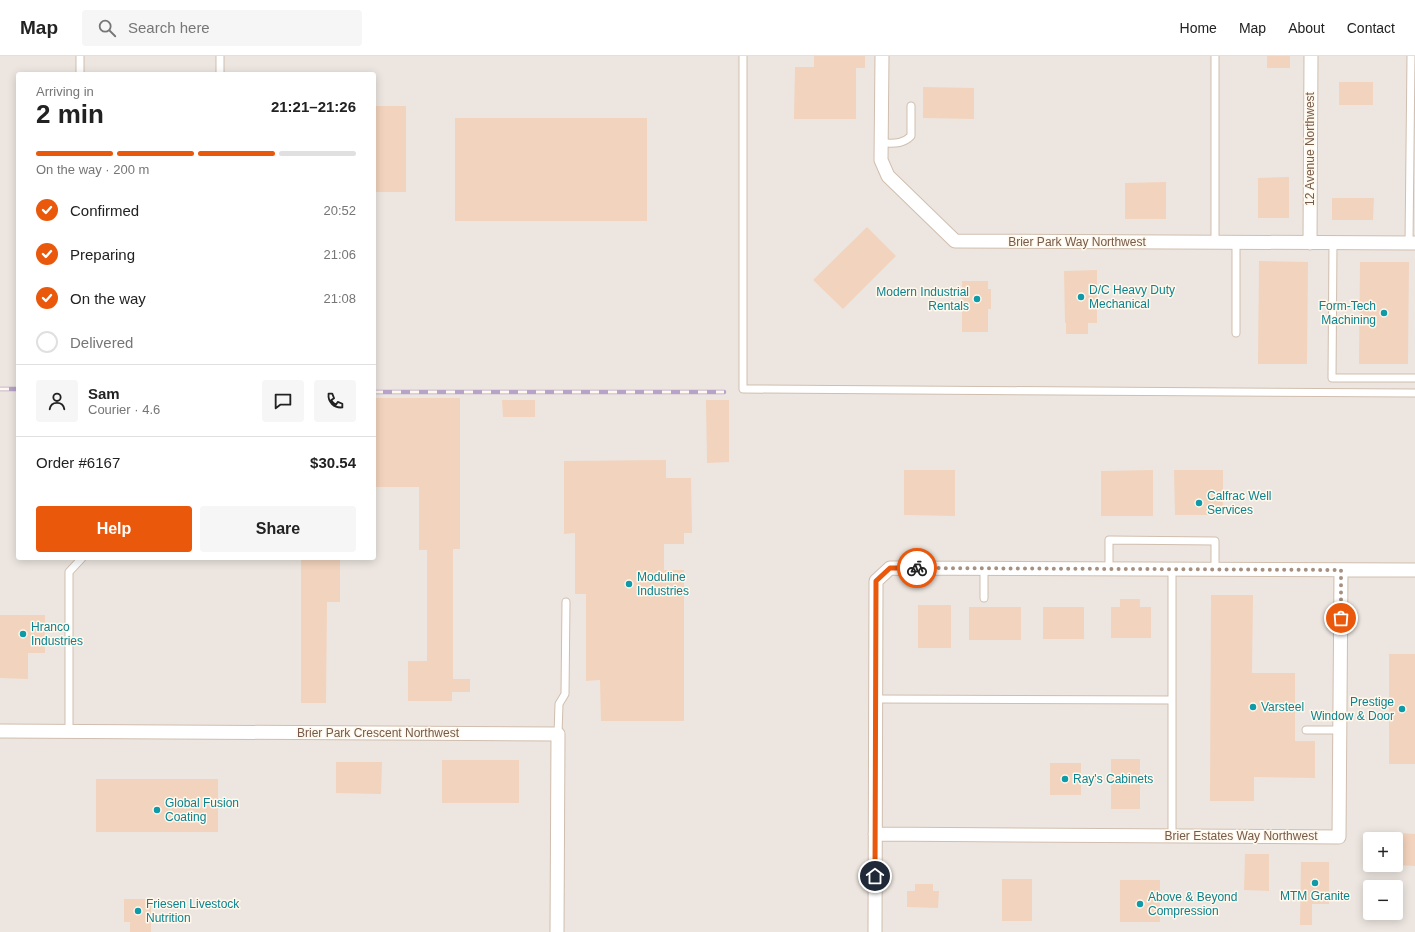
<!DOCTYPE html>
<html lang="en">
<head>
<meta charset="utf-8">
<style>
	:root { --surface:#fff; --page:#f6f6f6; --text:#222; --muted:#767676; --line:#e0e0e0; --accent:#ea580c }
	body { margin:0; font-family:Helvetica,sans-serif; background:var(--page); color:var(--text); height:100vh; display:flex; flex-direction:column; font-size:15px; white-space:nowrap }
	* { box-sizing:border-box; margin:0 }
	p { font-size:13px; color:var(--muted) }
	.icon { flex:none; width:22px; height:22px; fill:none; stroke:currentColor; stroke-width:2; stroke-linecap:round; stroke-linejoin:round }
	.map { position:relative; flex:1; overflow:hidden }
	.sheet { position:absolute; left:16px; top:16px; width:360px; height:488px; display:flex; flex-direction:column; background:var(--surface); border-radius:4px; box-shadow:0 2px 10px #0003 }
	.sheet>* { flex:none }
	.fabs { position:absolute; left:1363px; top:776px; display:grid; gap:8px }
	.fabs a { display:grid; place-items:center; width:40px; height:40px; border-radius:4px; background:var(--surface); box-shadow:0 2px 10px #0003; font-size:20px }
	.pin { position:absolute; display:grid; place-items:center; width:34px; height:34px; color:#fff; margin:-17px; border:2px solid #fff; border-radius:50%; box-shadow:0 1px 4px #0007 }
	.courier { position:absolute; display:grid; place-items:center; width:40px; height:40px; margin:-20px; border:3px solid #ea580c; border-radius:50%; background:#fff; color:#222; box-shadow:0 1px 5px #0007 }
	.head em { font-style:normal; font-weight:600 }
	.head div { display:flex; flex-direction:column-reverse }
	.head { display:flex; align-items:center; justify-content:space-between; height:68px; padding:0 20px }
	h1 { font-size:26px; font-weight:600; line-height:30px }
	.bar { display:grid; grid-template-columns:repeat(4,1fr); gap:6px 4px; align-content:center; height:48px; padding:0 20px }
	.bar i { height:5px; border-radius:3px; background:var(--line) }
	.bar .on { background:var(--accent) }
	.bar p { grid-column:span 4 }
	.line { display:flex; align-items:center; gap:10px; padding:0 20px; border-top:1px solid var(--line) }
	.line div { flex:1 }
	.round { display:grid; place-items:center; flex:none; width:42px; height:42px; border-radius:4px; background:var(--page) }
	ol { padding:0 20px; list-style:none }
	li { display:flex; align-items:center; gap:12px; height:44px }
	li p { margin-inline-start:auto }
	li .icon { padding:4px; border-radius:50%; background:var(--accent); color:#fff; stroke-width:4 }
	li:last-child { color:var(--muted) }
	li i { width:22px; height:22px; border:2px solid var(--line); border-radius:50% }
	.button { display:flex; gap:8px; margin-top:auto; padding:8px 20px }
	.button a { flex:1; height:46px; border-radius:4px; background:var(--accent); color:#fff; font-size:16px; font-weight:600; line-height:46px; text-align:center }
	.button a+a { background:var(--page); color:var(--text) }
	header { display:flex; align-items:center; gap:24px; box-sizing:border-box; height:56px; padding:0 20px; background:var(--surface); border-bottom:1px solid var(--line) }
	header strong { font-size:19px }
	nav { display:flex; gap:22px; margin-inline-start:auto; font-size:14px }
	.search { width:280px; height:36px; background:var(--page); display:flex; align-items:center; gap:10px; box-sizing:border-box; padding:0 14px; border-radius:4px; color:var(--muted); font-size:15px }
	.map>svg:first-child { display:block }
</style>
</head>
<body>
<header>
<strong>Map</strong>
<div class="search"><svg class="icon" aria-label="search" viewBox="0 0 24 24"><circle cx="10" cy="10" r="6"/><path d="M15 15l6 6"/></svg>Search here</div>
<nav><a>Home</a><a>Map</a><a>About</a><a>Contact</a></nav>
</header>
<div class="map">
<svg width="1415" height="876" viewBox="0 0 1415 876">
	<rect width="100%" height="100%" fill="#fdf4e6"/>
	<path fill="#ede6e0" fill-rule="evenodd" d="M0 0H1415V876H0ZM18 18H374V502H18ZM1370 783H1396V809H1370ZM1370 831H1396V857H1370Z"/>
	<path fill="#f2d3bd" d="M814 0H865V12H856V63H794L795 11H814Z
		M1267 0H1290V12H1267Z
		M1339 26H1373V49H1339Z
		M923 31 974 32V63L923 62Z
		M374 50H406V136H374Z
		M455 62H647V165H455Z
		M1289 121V162H1258V122Z
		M1166 126V163H1125V127Z
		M1332 142H1374L1373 164H1332Z
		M867 171 896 200 843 253 813 224Z
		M1259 205 1308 206 1307 308H1258Z
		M1360 206H1409L1408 308H1359Z
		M1097 214V267H1088V278H1066V267H1065L1064 215Z
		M962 225H988V233H991V253H988V276H962Z
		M374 342H460V493H453V623H470V636H452V645H408V605H427V494H419V431H374Z
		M502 344H535V361H503Z
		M706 344H729V406L707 407Z
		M666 404V422H691L692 477H684V488H664V514H684V665H601L600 624 586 625V538H575V477L564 478V405Z
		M904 414H955V460L904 459Z
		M1153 414V460H1101V415Z
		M1174 414H1223V459H1175Z
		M301 502H340V546H327L326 647H301Z
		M1211 539H1253L1252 617H1295V685H1315V722L1254 721V745H1210Z
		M1120 543H1140V551H1151V582H1111V551H1120Z
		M918 549H951V592H918Z
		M969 551H1021V584H969Z
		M1043 551H1084V583H1043Z
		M0 559H45V597H28V623L0 622Z
		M1389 598H1415V708H1389Z
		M1111 703H1140V753H1111Z
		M442 704H519V747H442Z
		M336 706H382L381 738 336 737Z
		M1050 707H1081V739H1050Z
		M96 723H218V776H96Z
		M1399 777 1415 778V810L1398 809Z
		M1245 798H1269V835L1244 834Z
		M1301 806H1329V848H1312V869H1300Z
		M1002 823H1032V865H1002Z
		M1120 824H1160V866H1120Z
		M915 828H933V835H939L938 852 907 851V835H915Z
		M124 843H151V876H130V866H124Z"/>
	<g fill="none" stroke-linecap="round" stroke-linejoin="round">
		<g stroke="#d0beae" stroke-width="9">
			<path id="lane" d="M80 0V18
				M743 0V333L1415 337
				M220 18V0
				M881 87C893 87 902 89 911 80V50
				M1215 186V0
				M1236 186V277
				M1333 187 1332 322H1415
				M1409 187 1411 0
				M984 512V542
				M1109 513V484L1215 485V513
				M876 643 1172 644
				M1306 674H1340
				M69 676V516L82 502
				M558 678 559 648 565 638 566 546
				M1172 780V513"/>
		</g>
		<g stroke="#d0beae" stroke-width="15">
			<path id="street" d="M882 0 881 104 888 120 955 185 1415 187
				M1310 187 1311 0
				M0 675 558 678 557 876
				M875 778 1339 781 1341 514
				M875 876 876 525 890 512 1415 514"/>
		</g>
		<use href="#lane" stroke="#fff" stroke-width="7"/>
		<use href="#street" stroke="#fff" stroke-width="13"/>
		<g stroke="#b7a3c7" stroke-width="4.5">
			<path id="rail" d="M0 333H18
				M374 336H724"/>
		</g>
		<use href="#rail" stroke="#fff8ec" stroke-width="3" stroke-dasharray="9" stroke-linecap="butt"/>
	</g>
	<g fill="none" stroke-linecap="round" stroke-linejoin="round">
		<path stroke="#a59081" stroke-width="4" stroke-dasharray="0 7.2" d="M917 512 1341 514V562"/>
		<path stroke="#ea580c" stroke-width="5" d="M875 820 876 525 890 512H917"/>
	</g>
	<g fill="#0f9aa8" stroke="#fff8ec" stroke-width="1.5">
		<circle cx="1081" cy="241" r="4"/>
		<circle cx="977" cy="243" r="4"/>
		<circle cx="1384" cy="257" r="4"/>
		<circle cx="1199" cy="447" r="4"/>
		<circle cx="629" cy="528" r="4"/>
		<circle cx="23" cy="578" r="4"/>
		<circle cx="1253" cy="651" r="4"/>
		<circle cx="1402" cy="653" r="4"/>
		<circle cx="1065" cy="723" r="4"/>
		<circle cx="157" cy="754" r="4"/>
		<circle cx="1315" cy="827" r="4"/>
		<circle cx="1140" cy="848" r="4"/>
		<circle cx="138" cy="855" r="4"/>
	</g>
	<g text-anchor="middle" stroke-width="3" stroke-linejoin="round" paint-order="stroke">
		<g font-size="12" fill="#765a4a" stroke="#fff8ec">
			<text transform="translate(1310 93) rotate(-90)" y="4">12 Avenue Northwest</text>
			<text x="1077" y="190">Brier Park Way Northwest</text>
			<text x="378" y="681">Brier Park Crescent Northwest</text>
			<text x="1241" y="784">Brier Estates Way Northwest</text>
		</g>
		<g font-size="12" fill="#0d838f" stroke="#fff8ec" text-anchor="start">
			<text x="1089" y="238">D/C Heavy Duty<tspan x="1089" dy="14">Mechanical</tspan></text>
			<text x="969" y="240" text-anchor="end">Modern Industrial<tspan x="969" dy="14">Rentals</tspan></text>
			<text x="1376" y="254" text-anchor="end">Form-Tech<tspan x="1376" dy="14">Machining</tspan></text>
			<text x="1207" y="444">Calfrac Well<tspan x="1207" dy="14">Services</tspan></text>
			<text x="637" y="525">Moduline<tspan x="637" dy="14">Industries</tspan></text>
			<text x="31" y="575">Hranco<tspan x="31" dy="14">Industries</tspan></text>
			<text x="1394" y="650" text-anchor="end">Prestige<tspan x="1394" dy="14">Window &amp; Door</tspan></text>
			<text x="1261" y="655">Varsteel</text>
			<text x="1073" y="727">Ray's Cabinets</text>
			<text x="165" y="751">Global Fusion<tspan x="165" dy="14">Coating</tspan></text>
			<text x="1315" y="844" text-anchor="middle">MTM Granite</text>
			<text x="1148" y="845">Above &amp; Beyond<tspan x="1148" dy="14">Compression</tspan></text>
			<text x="146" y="852">Friesen Livestock<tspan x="146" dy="14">Nutrition</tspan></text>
		</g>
	</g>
</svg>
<div class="fabs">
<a>+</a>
<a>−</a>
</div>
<div class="pin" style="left:1341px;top:562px;background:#ea580c"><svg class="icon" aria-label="bag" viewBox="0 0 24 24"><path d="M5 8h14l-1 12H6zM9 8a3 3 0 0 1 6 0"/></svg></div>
<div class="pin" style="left:875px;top:820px;background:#1f2937"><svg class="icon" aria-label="home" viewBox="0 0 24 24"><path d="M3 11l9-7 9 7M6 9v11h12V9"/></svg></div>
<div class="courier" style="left:917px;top:512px"><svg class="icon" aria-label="bike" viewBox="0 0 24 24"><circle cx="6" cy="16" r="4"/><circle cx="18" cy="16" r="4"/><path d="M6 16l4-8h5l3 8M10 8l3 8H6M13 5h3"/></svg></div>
<section class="sheet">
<div class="head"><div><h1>2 min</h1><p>Arriving in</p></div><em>21:21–21:26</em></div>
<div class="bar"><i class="on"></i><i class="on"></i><i class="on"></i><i></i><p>On the way · 200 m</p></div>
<ol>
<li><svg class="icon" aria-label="check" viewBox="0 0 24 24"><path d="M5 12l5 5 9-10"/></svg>Confirmed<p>20:52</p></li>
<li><svg class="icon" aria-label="check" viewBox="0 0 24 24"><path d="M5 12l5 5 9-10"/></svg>Preparing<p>21:06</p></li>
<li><svg class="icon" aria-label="check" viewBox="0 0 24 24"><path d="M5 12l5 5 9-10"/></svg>On the way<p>21:08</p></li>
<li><i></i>Delivered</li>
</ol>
<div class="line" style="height:72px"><a class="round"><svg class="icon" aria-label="person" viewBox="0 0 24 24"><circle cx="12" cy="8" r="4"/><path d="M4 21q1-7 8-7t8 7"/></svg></a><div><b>Sam</b><p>Courier · 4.6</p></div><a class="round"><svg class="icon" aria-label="chat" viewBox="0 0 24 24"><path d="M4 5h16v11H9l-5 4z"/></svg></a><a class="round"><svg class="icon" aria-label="phone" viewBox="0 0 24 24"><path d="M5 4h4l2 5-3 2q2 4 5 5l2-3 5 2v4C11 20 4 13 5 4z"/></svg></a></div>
<div class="line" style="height:52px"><div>Order #6167</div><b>$30.54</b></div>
<div class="button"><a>Help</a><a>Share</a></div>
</section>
</div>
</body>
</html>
